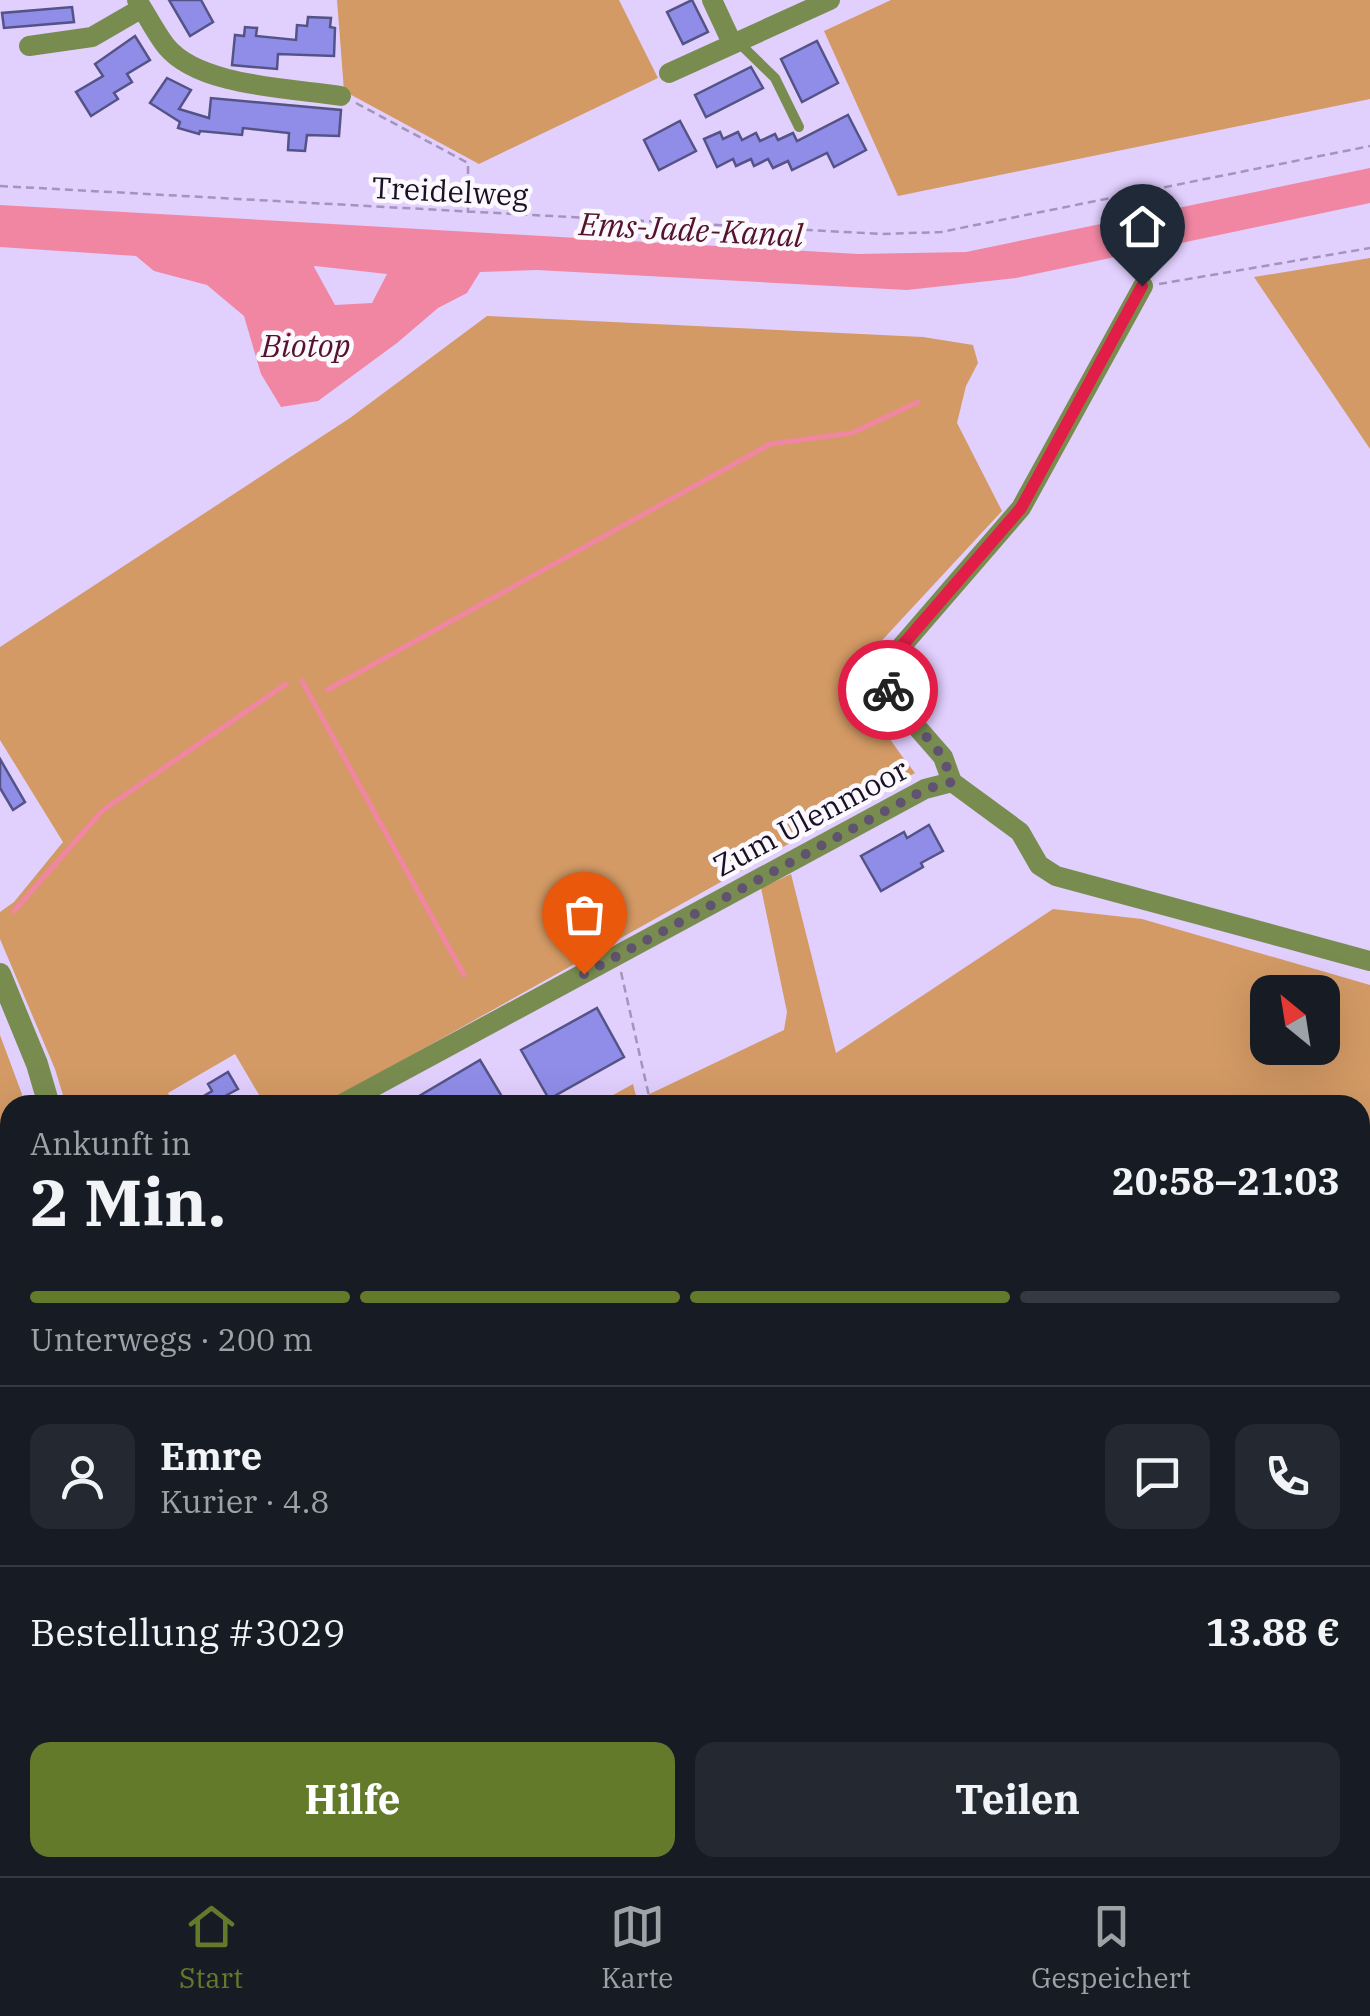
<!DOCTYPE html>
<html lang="de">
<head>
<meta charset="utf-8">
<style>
	:root { --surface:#171b24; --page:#242831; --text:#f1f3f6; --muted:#9ea1a6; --line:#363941; --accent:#637a2b }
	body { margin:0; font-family:"IBM Plex Serif",serif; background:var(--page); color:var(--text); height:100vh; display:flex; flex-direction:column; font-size:38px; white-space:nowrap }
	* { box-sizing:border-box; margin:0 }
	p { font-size:32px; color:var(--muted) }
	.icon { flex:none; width:55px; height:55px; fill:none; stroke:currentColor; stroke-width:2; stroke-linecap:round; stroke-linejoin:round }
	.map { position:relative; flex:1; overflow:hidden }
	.panel { position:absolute; left:0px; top:1095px; width:1370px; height:782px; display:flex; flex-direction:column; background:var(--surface); border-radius:30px 30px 0 0; box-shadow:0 10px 40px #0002 }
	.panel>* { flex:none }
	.needle { width:65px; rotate:330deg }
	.tools { position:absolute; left:1250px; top:975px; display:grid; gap:20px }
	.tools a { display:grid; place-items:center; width:90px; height:90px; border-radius:20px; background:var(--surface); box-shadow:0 10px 40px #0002; font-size:50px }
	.pin { position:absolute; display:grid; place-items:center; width:85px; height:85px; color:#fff; margin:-102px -42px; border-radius:50% 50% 50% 0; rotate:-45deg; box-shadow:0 0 10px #0007 }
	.pin .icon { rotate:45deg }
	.courier { position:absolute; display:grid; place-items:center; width:100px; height:100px; margin:-50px; border:8px solid #e11d48; border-radius:50%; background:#fff; color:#222; box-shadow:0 2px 12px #0007 }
	.head em { font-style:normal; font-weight:700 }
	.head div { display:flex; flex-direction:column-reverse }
	.head { display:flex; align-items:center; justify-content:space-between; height:170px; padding:0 30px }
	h1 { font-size:65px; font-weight:700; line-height:75px }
	.bar { display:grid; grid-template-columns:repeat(4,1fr); gap:15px 10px; align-content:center; height:120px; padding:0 30px }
	.bar i { height:12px; border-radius:8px; background:var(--line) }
	.bar .on { background:var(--accent) }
	.bar p { grid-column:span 4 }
	.line { display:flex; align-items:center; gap:25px; padding:0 30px; border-top:2px solid var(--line) }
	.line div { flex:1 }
	.round { display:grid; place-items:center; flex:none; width:105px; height:105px; border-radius:20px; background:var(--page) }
	.primary-button { display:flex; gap:20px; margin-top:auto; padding:20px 30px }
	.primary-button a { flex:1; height:115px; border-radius:20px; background:var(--accent); color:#fff; font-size:40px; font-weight:700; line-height:115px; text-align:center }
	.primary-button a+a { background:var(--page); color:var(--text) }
	.menu { display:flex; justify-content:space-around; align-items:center; height:140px; border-top:2px solid var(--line); background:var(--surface); font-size:28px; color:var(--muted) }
	.menu a { display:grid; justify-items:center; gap:5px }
	.menu .on { color:var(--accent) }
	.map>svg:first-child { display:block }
</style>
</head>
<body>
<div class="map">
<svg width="1370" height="1876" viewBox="0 0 1370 1876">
	<rect width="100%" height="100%" fill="#e1cffd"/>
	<path fill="#d39a65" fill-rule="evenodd" d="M337 0H619L658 78 479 164 344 91Z
		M891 0H1370V99L898 196 824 31Z
		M1370 258V449L1254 277Z
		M487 316 923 337 973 345 978 363 966 386 957 423 1002 511 874 649C871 659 866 671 866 681 867 710 897 750 915 773L323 1105H265L235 1054 168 1093 174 1105H66L55 1069 0 939V912L14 902 63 842 0 740V647L350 418Z
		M791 874 836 1053 1053 909 1142 919 1370 985V1290L1360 1293V1105H595L633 1084 637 1100 784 1030 787 1012 761 888ZM1268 992H1322V1048H1268Z
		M0 1035 26 1105H10V1514L0 1521Z
		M10 1549V1868H203L205 1876H0V1556Z
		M236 1868H1009L1011 1876H238Z"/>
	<path fill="#f186a3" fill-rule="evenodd" d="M1370 168V203L1016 278 907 290 537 270 480 272 467 293 438 308 397 343 318 401 281 407 261 374 244 316 207 285 154 271 136 256 0 247V205L858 254 966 252ZM314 267 315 266 387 274 372 303 335 305Z"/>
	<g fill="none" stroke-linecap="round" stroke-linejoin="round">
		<path stroke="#f186a3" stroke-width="5" d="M302 681 464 975
			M327 690 770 444 852 433 918 402
			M14 911 103 810 286 684"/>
	</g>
	<path fill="#908de9" stroke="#545386" stroke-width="2.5" d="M169 0H201L213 22 190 36Z
		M692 0 708 32 683 44 667 12Z
		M72 7 74 22 4 28 2 13Z
		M308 17 331 18 330 27 335 28 334 56 278 54 277 69 232 65 235 35 244 36 245 27 257 28 256 36 296 40 297 25 307 26Z
		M135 36 150 60 127 74 132 82 114 93 118 99 91 116 76 92 103 76 95 64Z
		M817 41 838 83 802 102 781 59Z
		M751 67 763 88 706 117 695 95Z
		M167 78 191 90 179 109 209 118 211 98 341 110 339 136 307 135 305 151 288 150 289 133 243 128 242 135 200 131 199 134 178 128 180 122 150 103Z
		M848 115 866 150 834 167 827 153 792 170 788 161 773 168 768 159 754 166 751 159 736 166 733 159 717 167 704 139 720 132 723 139 738 132 742 140 756 133 760 141 775 134 778 140 793 133 797 141Z
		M680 121 696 151 659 170 644 140Z
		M0 759 25 802 13 810 0 788Z
		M929 825 943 851 921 863 923 867 881 891 861 856 904 832 907 838Z
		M597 1008 624 1057 549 1099 521 1050Z
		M480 1060 507 1105H404Z
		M228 1072 238 1089 227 1095 232 1105H189L212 1091 208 1084Z"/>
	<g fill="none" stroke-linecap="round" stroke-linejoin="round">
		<path stroke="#a494bb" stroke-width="2.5" stroke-dasharray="8 5" stroke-linecap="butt" d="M356 103 468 163V213
			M0 186 882 234 941 232 1370 146
			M1159 284 1370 248
			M621 972 651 1105
			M825 1868 827 1876"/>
		<path stroke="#798c50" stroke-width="10" d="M739 43 775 78 799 127"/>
		<path stroke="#798c50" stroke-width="20" d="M137 0C147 15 155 32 166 46 199 87 292 88 341 96
			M712 0 732 43
			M29 46 92 37 142 8
			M669 73 830 0
			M952 782 943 757 888 694 885 674 894 655 1021 508 1143 286
			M340 1105 925 789 952 782 1020 832 1039 865 1056 876 1370 961
			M0 1538 10 1531"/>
		<path stroke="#798c50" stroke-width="22" d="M0 974 37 1064 49 1105
			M219 1868 221 1876"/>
	</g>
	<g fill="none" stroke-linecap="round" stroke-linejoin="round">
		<path stroke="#5f5370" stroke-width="10" stroke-dasharray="0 18" d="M584 974 926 789 952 782 943 757 888 690"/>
		<path stroke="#e11d48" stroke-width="12" d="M888 690 886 674 894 655 1021 508 1142 286"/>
	</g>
	<g text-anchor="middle" stroke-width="9" stroke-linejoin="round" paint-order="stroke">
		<g font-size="30" fill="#191024" stroke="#fbf8fe">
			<text transform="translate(450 192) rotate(3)" y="10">Treidelweg</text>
			<text transform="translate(811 818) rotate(-28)" y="10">Zum Ulenmoor</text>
		</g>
		<g font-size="32" font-style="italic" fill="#55132a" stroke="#fbf8fe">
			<text transform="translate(691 230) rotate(3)" y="11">Ems-Jade-Kanal</text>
			<text x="306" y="357">Biotop</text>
		</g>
	</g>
</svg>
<div class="tools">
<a><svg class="needle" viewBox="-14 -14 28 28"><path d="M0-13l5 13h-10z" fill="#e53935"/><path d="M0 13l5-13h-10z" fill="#9ea1a6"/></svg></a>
</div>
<div class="pin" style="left:584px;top:974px;background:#ea580c"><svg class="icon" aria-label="bag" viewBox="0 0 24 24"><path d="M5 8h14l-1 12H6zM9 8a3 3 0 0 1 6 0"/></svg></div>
<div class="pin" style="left:1142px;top:286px;background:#1f2937"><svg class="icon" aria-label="home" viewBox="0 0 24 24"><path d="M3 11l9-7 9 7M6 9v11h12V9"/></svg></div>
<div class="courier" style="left:888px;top:690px"><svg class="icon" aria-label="bike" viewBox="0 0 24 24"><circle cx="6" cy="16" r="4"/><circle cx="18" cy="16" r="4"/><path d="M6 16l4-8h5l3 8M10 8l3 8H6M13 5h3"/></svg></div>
<section class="panel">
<div class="head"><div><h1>2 Min.</h1><p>Ankunft in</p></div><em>20:58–21:03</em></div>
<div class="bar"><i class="on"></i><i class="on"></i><i class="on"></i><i></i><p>Unterwegs · 200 m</p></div>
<div class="line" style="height:180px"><a class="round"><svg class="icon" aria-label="person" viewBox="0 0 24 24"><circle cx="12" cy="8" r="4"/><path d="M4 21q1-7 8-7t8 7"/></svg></a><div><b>Emre</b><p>Kurier · 4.8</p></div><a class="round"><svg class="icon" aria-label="chat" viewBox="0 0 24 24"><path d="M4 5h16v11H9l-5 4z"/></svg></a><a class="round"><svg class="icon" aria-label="phone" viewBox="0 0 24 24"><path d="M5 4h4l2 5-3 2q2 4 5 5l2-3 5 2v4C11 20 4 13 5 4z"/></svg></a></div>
<div class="line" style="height:130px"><div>Bestellung #3029</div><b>13.88 €</b></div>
<div class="primary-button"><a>Hilfe</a><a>Teilen</a></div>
</section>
</div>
<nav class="menu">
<a class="on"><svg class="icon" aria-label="home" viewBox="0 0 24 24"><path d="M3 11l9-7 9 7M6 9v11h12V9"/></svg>Start</a>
<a><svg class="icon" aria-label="map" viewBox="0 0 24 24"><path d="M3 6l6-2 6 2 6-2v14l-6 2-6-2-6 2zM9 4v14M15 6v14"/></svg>Karte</a>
<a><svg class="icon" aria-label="saved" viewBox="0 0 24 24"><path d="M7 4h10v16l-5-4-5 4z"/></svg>Gespeichert</a>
</nav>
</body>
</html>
